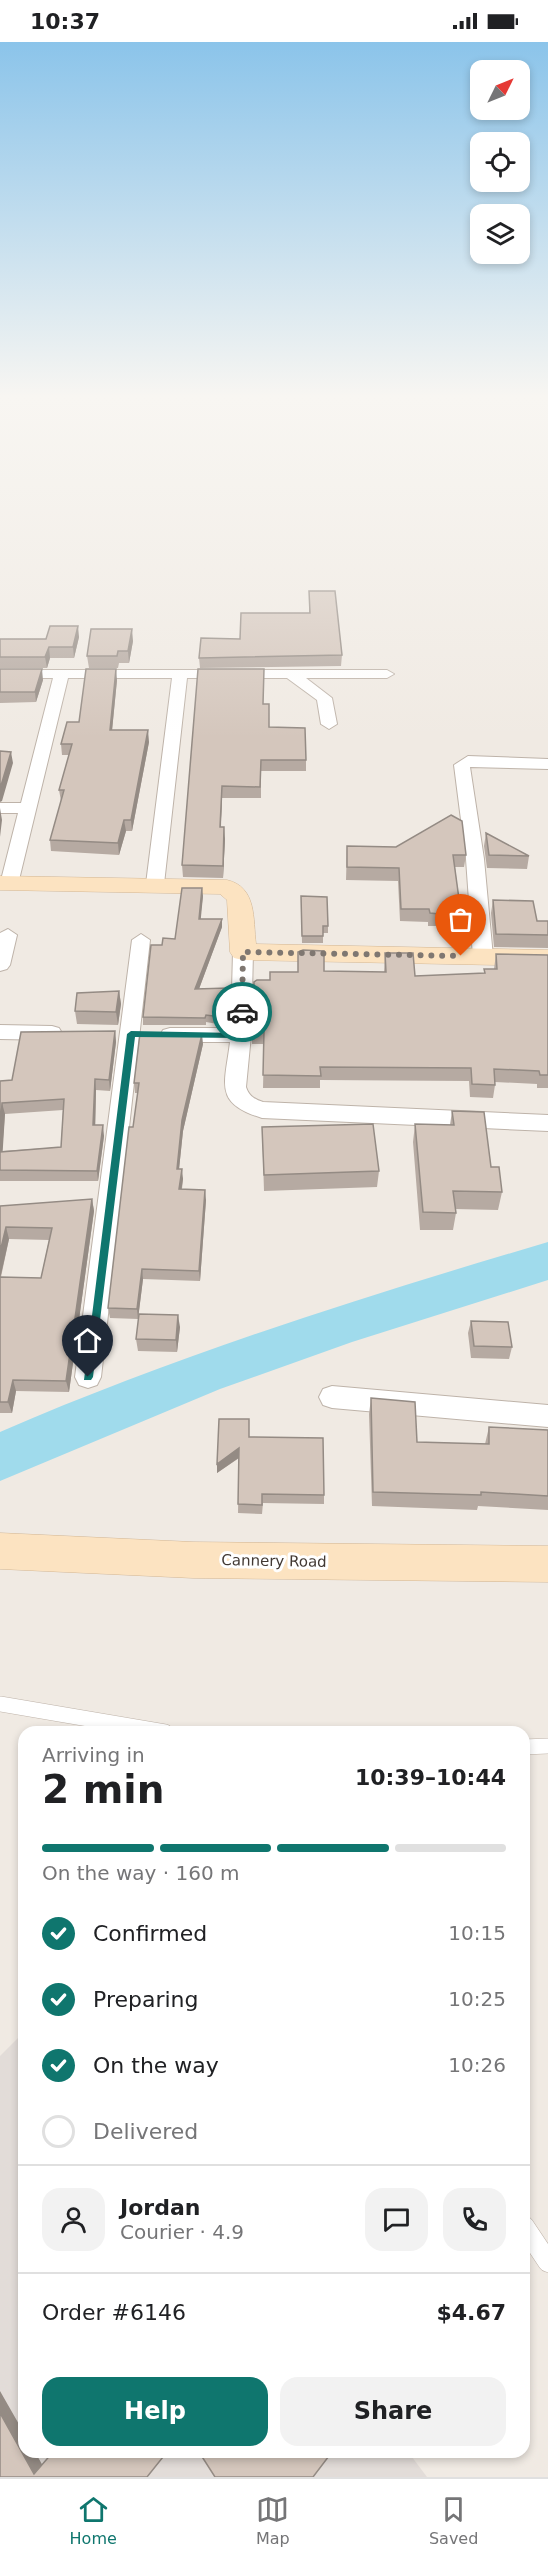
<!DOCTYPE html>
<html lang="en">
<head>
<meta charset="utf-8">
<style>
	:root { --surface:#fff; --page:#f2f2f2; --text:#202124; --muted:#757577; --line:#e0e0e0; --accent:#0f766e }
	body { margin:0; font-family:"DejaVu Sans",sans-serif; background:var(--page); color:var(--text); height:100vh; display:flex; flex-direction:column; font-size:22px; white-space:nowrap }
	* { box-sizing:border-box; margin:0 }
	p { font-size:20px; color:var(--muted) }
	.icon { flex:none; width:33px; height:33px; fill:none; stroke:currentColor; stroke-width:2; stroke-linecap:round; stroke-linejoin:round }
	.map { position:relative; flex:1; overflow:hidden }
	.drawer { position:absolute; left:18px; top:1684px; width:512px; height:732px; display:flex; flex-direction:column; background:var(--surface); border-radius:18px; box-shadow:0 3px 9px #0003 }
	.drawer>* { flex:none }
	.needle { width:39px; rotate:47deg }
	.tools { position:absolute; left:470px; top:18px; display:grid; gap:12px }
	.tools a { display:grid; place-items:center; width:60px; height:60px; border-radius:12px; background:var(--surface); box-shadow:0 3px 9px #0003; font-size:30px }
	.pin { position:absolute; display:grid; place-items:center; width:51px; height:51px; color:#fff; margin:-62px -26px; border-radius:50% 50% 50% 0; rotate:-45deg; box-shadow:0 0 6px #0007 }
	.pin .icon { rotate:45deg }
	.courier { position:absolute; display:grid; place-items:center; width:60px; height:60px; margin:-30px; border:4px solid #0f766e; border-radius:50%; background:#fff; color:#222; box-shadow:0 2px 8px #0007 }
	.overview em { font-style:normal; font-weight:600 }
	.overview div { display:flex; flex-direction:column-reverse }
	.overview { display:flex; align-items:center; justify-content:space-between; height:102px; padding:0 24px }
	h1 { font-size:39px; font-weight:600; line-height:45px }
	.bar { display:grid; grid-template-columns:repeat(4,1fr); gap:9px 6px; align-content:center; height:72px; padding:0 24px }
	.bar i { height:8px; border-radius:4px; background:var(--line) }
	.bar .active { background:var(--accent) }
	.bar p { grid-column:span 4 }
	.line { display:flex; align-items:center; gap:15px; padding:0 24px; border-top:2px solid var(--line) }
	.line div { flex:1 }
	.round { display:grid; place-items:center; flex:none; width:63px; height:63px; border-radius:18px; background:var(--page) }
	ol { padding:0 24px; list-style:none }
	li { display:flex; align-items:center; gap:18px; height:66px }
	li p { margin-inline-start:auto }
	li .icon { padding:6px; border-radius:50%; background:var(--accent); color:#fff; stroke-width:4 }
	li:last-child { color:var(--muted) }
	li i { width:33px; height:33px; border:3px solid var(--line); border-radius:50% }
	.action { display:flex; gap:12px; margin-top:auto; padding:12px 24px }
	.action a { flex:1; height:69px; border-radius:18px; background:var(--accent); color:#fff; font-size:24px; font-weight:600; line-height:69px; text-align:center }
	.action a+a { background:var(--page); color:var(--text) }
	.status { display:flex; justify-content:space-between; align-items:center; height:42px; padding:0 30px; background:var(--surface); direction:ltr }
	.status svg { height:16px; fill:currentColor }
	.tabs { display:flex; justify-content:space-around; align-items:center; height:84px; border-top:2px solid var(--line); background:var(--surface); font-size:16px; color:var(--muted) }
	.tabs a { display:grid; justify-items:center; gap:3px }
	.tabs .active { color:var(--accent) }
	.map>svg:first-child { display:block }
</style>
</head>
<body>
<div class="status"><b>10:37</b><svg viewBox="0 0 49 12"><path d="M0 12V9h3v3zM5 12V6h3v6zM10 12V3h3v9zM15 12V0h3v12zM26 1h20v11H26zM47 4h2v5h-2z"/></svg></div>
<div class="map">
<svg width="548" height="2435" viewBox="0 0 548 2435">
	<rect width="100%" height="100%" fill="#f0eae3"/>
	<path fill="#e2dcd8" d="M24 1990V2410L409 2411 427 2435H0V2014Z"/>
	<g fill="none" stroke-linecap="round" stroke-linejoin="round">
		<path fill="#a0dbec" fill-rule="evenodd" d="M548 1200V1238L352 1300 220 1347 0 1439V1390C178 1313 362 1255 548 1200Z"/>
		<g stroke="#beb3a9" stroke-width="16">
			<path id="lane-far1" d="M0 1662 165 1690
				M524 1705 548 1704"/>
		</g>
		<g stroke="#beb3a9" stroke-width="21">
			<path id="lane" d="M524 2184 548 2220"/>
		</g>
		<g stroke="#beb3a9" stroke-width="2">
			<path id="street" d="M0 628H387L394 632 387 636H306L332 656 337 682 329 687 321 682 317 658 287 636H187L164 842 155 847 146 842 172 636H68L18 842 9 847 0 842 18 771H0V761H21L53 636H0Z
				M468 714 548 717V727L470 725 484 817 493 915 490 919H476L473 915 466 817 454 723Z
				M8 887 17 893 10 923 7 927 0 929V891Z
				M141 892 150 898 101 1335 97 1343 88 1346 79 1343 75 1335 132 898Z
				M243 904 253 910 251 993 246 1045C249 1054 254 1057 263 1060L548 1073V1089L262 1076C213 1061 225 1042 230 1000H170L163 998 160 993 163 988 170 986H231L233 910Z
				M0 983 52 984 59 986 62 991 59 996 52 998 0 997Z
				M332 1344 548 1363V1385L332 1366 323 1363 319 1355 323 1347Z"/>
		</g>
		<g stroke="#d2b796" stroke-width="1">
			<path id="secondary" d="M0 834 227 838C257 845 253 877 256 902L548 908V924L243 918 234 916 230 910 227 858 220 852 0 848Z
				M0 1491 193 1500 548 1504V1540L193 1536 0 1527Z"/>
		</g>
		<use href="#lane-far1" stroke="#fff" stroke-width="15"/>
		<use href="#lane" stroke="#fff" stroke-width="20"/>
		<use href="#street" fill="#fff" fill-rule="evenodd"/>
		<use href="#secondary" fill="#fce3c1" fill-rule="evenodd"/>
	</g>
	<path fill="#b6aaa2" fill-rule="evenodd" d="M309 549 342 613 341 624 200 626 199 616 240 597 309 571Z
		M79 595 74 616H50L47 626H0V597H46Z
		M133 599 129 621H119L118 626H89L87 614Z
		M0 627 43 638 36 660 0 661Z
		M117 638 112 688 149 700 132 789H126L119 813 51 809 50 798 61 759 59 748 69 713H62L61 702 79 680Z
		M263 662 269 685 306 718V729H261V756H222L221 785 225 797 223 836 183 835 182 823Z
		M486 791 529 814 527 827 487 826 484 804Z
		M347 804 466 813 464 825H455L459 857 471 878 469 891 438 890 437 884H428V880L400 879 398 839 346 838Z
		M203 854 200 877H222V885L199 947 229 946V984L206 980V983H143V975L162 903 175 897Z
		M301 854 328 884V891H323V901H302Z
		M493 858 537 879H548V906L494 905 491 871Z
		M385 911 415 934 484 931V927H494L496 912 548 913V1046H537V1042L495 1040V1043L493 1056 470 1055 469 1039 320 1038V1046H263L264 1002H252V989L270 938 324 929 384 930Z
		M119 949 121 962 118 983 77 982 75 969Z
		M115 989 116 1000 110 1049 96 1048 95 1083 104 1094 98 1139H0V1039L12 1038ZM63 1068 61 1105 2 1109 5 1072Z
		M203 1002 183 1089 179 1127 183 1137 182 1147 206 1158 200 1239 143 1237 138 1277 110 1276 108 1266 138 1051H135L134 1041Z
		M452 1069 491 1125 502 1150 498 1168 455 1167 456 1171 453 1188H420L413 1100 415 1082 450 1083Z
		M262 1085 379 1129 377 1145 264 1149Z
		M92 1157 94 1169 69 1350 16 1349 12 1371H0V1164ZM9 1197 49 1198 41 1236 1 1235Z
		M471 1279 512 1305 509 1317 471 1316 468 1291Z
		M180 1285 177 1310 138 1309 136 1297Z
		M371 1356 417 1400 485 1402 489 1385 548 1388V1468L478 1464 477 1468 372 1464 369 1372Z
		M249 1395 324 1453V1462L263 1461 262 1472 238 1471 239 1416 217 1431V1422Z"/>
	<path fill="#948b84" d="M78 584 79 595 74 616 73 605Z
		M132 587 133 599 129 621 128 609Z
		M49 605 50 616 47 626 45 615Z
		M42 627 43 638 36 660 35 650Z
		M116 627 117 638 111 699 110 688Z
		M148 688 149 700 132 789 131 778Z
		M11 710 13 721 2 759 0 760V747Z
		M222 744V756L220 797V785Z
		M0 766 2 778 0 795Z
		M124 778 126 789 119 813 118 801Z
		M224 785 225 797 223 836V824Z
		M202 846 203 854 200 885 199 877Z
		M222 877V885L196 955 195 947Z
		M119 949 121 962 118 983 116 970Z
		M115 989 116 1000 110 1049 109 1038Z
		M202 992 203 1002 183 1089 178 1137 177 1127 182 1078Z
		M95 1037 96 1048 95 1094 93 1083Z
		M2 1061 5 1072 2 1120 0 1113V1095Z
		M103 1083 104 1094 98 1139 97 1129Z
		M182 1127 183 1137 180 1157 179 1147Z
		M205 1148 206 1158 200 1239 199 1229Z
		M92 1157 94 1169 69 1350 66 1339Z
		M6 1185 9 1197 0 1237V1210Z
		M142 1227 143 1237 138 1277 137 1267Z
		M178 1273 180 1285 177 1310 176 1298Z
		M13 1338 16 1349 12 1371 8 1360Z
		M239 1406 240 1415 217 1431V1422Z
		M0 2349 24 2391V2410H35L43 2424 34 2432 0 2371Z"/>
	<path fill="#d4c6bc" stroke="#948b84" stroke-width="1.5" d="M309 549H335L342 613 199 616 201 596 240 597 241 571H310Z
		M50 584H78L73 605H49L45 615H0V597H46Z
		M91 587H132L128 609H118L117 614H87Z
		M0 627H42L35 650H0Z
		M86 627H116L110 688H148L131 778H124L118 801 50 798 64 748H59L72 702H61L67 680H79Z
		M198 627H264L263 662H269V685L305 686 306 718H261L260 745 222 744 220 785H224L223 824 182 823Z
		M0 709 11 710 0 747Z
		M451 773 462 779 466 813H453L459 857H469L471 878H439V872L430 871 429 867H401L399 826 347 825V804L396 805Z
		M486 791 529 814 489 813Z
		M182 846H202L199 877H222L195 947 229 946V976L206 973 205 976 143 975 151 903H162L163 896 175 897Z
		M301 854 327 855 328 884H323V894H302Z
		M493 858 533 859 537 879H548V893L496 892Z
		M303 908 324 909V929L386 930 385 911H413L415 934 485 931 484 927H497L496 912 548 913V1033H540L539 1029 494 1027 495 1043 472 1042 471 1026 320 1025 321 1034 263 1033 264 989H252L254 940 257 938H270V930H298V910Z
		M119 949 116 970 75 969 77 951Z
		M115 989 109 1038 95 1037 93 1083H103L97 1129 0 1128V1110L61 1105 64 1057 2 1061 0 1095V1039L12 1038 21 990Z
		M140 991 202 992 182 1078 177 1127H182L179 1147 205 1148 199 1229 142 1227 137 1267 108 1266 129 1085H133L139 1041H134Z
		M452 1069 484 1070 491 1125H499L502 1150 453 1149 456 1171 423 1170 415 1082 454 1083Z
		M373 1082 379 1129 264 1133 262 1085Z
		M92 1157 66 1339 13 1338 8 1360H0V1235L41 1236 52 1186 6 1185 0 1210V1164Z
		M139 1272 178 1273 176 1298 136 1297Z
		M471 1279 508 1280 512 1305 474 1304Z
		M371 1356 415 1360 417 1400 489 1402V1385L548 1388V1454L481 1450V1453L373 1450Z
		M219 1377H249V1395L323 1396 324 1453 262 1452V1463L238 1462 239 1406 217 1422Z
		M0 2371 34 2432 53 2410H167L147 2435H0Z
		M199 2410H332L313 2435H215Z"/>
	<linearGradient id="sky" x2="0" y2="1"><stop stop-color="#8bc4ea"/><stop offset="0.51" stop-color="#f8f6f2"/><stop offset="1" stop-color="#f8f6f2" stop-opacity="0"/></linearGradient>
	<rect width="548" height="696" fill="url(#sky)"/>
	<path fill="#0f766e" d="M239 968 246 970 245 993 241 996 135 995 93 1335 91 1338H84L127 992 131 989 237 991Z"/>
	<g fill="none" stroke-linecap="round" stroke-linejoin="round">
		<path stroke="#7f7771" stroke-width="6" stroke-dasharray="0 10.8" d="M242 970 243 910 461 914"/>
	</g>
	<g text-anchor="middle" stroke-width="6" stroke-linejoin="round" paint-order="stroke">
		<g font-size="15" fill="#423933" stroke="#fff">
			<text transform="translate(274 1519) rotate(1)" y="5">Cannery Road</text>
		</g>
	</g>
</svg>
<div class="tools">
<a><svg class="needle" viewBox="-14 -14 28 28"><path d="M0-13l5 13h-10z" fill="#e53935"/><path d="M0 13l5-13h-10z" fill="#757577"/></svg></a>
<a><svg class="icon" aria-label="locate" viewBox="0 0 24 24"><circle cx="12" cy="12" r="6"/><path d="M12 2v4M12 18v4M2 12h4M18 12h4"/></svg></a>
<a><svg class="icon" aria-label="layers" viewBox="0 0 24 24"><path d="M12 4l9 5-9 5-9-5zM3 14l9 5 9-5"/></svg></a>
</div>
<div class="pin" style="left:461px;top:914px;background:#ea580c"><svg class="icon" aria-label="bag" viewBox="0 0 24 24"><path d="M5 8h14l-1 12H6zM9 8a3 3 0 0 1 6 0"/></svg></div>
<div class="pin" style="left:88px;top:1335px;background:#1f2937"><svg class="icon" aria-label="home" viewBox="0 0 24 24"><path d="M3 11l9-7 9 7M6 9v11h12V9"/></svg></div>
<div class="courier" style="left:242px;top:970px"><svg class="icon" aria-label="car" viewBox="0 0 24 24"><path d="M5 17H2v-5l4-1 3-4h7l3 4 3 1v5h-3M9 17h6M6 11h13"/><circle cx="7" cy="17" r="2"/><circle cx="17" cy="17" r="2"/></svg></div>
<section class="drawer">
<div class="overview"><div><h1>2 min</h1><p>Arriving in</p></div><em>10:39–10:44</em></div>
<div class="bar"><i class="active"></i><i class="active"></i><i class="active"></i><i></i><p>On the way · 160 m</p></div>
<ol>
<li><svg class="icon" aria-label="check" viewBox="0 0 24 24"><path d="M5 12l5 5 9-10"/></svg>Confirmed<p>10:15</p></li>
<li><svg class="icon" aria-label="check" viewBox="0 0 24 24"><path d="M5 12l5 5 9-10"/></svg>Preparing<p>10:25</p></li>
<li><svg class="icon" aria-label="check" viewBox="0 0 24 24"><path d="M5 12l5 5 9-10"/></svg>On the way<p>10:26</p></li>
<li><i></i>Delivered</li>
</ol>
<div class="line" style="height:108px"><a class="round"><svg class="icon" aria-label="person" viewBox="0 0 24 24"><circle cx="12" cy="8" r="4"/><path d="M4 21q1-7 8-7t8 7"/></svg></a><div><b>Jordan</b><p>Courier · 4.9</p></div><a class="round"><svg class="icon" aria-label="chat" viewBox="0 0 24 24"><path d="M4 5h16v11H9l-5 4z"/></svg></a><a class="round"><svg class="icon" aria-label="phone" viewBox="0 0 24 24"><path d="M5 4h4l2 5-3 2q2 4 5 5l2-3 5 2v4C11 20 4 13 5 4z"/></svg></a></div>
<div class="line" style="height:78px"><div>Order #6146</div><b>$4.67</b></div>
<div class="action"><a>Help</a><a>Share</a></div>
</section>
</div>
<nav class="tabs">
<a class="active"><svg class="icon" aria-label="home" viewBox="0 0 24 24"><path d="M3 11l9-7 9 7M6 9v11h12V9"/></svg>Home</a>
<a><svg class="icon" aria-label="map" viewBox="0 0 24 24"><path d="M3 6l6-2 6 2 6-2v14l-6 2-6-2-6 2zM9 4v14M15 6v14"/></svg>Map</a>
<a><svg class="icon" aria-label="saved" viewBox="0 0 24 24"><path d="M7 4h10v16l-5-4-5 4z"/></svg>Saved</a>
</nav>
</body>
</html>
